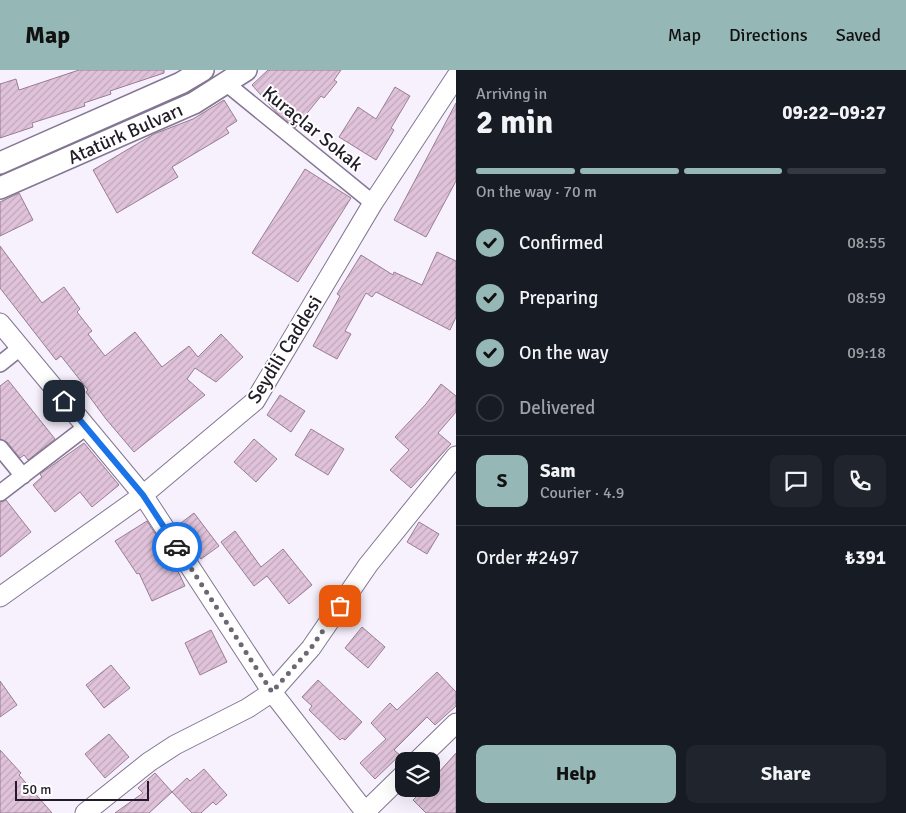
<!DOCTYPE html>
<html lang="en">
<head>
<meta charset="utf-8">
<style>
	:root { --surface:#171b24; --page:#20242c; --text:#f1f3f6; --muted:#9ea1a6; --line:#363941; --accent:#95b7b5 }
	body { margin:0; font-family:Signika,sans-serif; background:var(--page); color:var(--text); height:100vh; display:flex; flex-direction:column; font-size:19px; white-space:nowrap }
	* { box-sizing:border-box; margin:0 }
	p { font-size:16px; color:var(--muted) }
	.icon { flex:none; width:28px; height:28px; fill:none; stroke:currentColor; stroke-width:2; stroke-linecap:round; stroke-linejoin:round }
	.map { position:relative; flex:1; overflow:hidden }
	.details { display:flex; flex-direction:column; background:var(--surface); width:450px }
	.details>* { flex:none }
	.buttons { position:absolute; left:395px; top:682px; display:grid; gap:10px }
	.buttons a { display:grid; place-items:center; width:45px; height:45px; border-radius:10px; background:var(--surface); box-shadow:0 5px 20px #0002; font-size:25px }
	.scale { position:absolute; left:15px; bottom:12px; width:134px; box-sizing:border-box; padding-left:5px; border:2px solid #211c27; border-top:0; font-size:14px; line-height:18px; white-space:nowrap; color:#211c27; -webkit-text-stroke:4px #fff; paint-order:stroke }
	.pin { position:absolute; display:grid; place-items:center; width:42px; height:42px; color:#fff; margin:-21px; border-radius:10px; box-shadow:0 2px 8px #0006 }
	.courier { position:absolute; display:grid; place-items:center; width:50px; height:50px; margin:-25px; border:4px solid #1a73e8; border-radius:50%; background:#fff; color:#222; box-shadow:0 1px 6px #0007 }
	.head em { font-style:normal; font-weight:800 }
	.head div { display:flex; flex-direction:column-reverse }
	.head { display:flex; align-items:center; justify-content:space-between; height:85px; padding:0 20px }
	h1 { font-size:32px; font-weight:800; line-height:38px }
	.bar { display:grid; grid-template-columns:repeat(4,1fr); gap:8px 5px; align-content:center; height:60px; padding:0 20px }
	.bar i { height:6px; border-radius:4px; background:var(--line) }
	.bar .on { background:var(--accent) }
	.bar p { grid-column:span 4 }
	.line { display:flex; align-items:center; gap:12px; padding:0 20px; border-top:1px solid var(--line) }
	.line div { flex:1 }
	.round { display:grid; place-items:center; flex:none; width:52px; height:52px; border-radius:10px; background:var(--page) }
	ol { padding:0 20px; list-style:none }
	li { display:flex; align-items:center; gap:15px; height:55px }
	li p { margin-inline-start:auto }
	li .icon { padding:5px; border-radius:50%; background:var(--accent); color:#111; stroke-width:4 }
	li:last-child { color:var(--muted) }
	li i { width:28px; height:28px; border:2px solid var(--line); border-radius:50% }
	.primary-button { display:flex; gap:10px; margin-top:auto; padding:10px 20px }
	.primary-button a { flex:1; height:58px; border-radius:10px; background:var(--accent); color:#111; font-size:20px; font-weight:800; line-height:58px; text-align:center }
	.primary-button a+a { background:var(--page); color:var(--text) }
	header { display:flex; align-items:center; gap:30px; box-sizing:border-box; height:70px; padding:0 25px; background:var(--accent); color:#111 }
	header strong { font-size:24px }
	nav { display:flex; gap:28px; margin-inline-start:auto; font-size:18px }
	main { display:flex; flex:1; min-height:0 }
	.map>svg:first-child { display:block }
</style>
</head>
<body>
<header>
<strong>Map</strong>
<nav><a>Map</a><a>Directions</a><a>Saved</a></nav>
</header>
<main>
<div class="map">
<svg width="456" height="743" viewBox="0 0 456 743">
	<defs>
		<pattern id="building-hatch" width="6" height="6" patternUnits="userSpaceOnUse" patternTransform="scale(1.25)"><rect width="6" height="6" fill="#e0c3da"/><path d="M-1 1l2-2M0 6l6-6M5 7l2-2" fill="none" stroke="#c0a7bb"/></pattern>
	</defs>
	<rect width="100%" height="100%" fill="#f7f1fe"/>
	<path fill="url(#building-hatch)" stroke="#987d93" d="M79 0H164V3L110 21 111 24 84 33 85 36 32 53 33 57 0 68V14L16 9 19 20Z
		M268 0H341L334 10 337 12 324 28 321 26 295 58 278 44 252 15Z
		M395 17 410 26 391 58 394 60 376 90 339 67 358 37 376 49Z
		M224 30 237 51 226 58 229 63 172 97 178 107 117 143 93 100 154 64 193 49Z
		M456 33V111L426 167 394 150Z
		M305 99 351 128 298 212 252 183Z
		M19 123 33 150 0 166V132Z
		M0 176 42 233 64 217 80 239 77 242 92 261 88 264 105 286 135 262 162 297 189 276 198 287 221 264 243 287 216 312 195 298 187 309 205 325 134 382 106 349 86 322 88 320 61 286 56 290 0 218Z
		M437 182 456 191V247L450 260 376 222 372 227 366 223 345 261 351 264 337 289 313 276 340 226 337 224 361 185 393 205 394 202 422 215Z
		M8 310 55 369 28 390 24 385 20 388 7 372 0 369V316Z
		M441 314 456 326V342L438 363 451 374 411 418 390 400 409 380 395 367 426 334Z
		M280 325 305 341 291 362 267 345Z
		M311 359 344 379 328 405 295 385Z
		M254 369 277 389 256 412 234 392Z
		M84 373 119 415 92 437 80 422 55 442 33 415 42 407 40 404Z
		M6 430 31 462 0 487V432Z
		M194 443 219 476 201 489 177 456Z
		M147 451 174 493 185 516 152 531 139 503 137 504 115 471Z
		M419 452 439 464 427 484 407 472Z
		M235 461 261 497 283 479 312 515 289 534 267 506 254 516 221 472Z
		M362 557 385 577 368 598 345 578Z
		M211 560 227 592 200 605 185 573Z
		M111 595 130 618 104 638 86 615Z
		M437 602 456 622V636L435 655 427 647 394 680 400 685 375 709 360 693 386 669 371 653 390 633 397 640Z
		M318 610 362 652 345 670 342 668 340 670 309 640 312 636 302 627Z
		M0 611 17 635 0 647Z
		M109 664 129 687 105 708 85 684Z
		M0 680 21 703 19 705 52 743H0Z
		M456 683V743H426L413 730 424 719H431V711Z
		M204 699 227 725 216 735 213 732 201 743H192L172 722 187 708 190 711Z
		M155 703 172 722 149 743H115L143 723 138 718Z"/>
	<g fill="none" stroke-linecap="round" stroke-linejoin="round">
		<g stroke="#837692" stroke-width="18">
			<path id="minor" d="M227 14 373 133
				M0 294 20 278
				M0 378 23 406
				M0 423 86 357"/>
		</g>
		<g stroke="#837692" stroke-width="21">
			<path id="tertiary" d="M0 253 143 425 272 622 366 743
				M0 527 143 425 255 331 373 133 456 7
				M417 691 456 653
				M85 743 149 692 175 675 248 638 272 622 311 578 368 495 456 386
				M364 743 404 704"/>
		</g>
		<g stroke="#837692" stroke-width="24">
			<path id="secondary" d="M0 93 181 13 203 0
				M0 118 194 33 246 0"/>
		</g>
		<use href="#minor" stroke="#fff" stroke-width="15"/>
		<use href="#tertiary" stroke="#fff" stroke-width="19"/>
		<use href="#secondary" stroke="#fff" stroke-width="21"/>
	</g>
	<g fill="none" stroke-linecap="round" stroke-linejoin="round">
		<path stroke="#6c6772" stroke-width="5" stroke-dasharray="0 9" d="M177 477 272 622 311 578 340 536"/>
		<path stroke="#1a73e8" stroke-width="6" d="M64 331 143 425 177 477"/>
	</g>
	<g text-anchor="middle" stroke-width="4" stroke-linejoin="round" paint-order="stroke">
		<g font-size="19" fill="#211c27" stroke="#fff">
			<text transform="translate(313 58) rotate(39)" y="7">Kuraçlar Sokak</text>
			<text transform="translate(125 63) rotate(-24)" y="7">Atatürk Bulvarı</text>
			<text transform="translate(284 279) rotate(-58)" y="7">Seydili Caddesi</text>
		</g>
	</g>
</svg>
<div class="buttons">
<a><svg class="icon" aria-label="layers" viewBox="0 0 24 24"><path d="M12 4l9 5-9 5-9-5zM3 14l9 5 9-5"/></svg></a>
</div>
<div class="scale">50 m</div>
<div class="pin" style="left:340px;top:536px;background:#ea580c"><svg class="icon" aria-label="bag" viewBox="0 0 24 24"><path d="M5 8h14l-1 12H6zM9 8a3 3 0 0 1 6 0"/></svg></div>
<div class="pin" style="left:64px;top:331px;background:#1f2937"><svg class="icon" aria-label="home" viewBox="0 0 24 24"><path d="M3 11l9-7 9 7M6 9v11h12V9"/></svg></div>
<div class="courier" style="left:177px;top:477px"><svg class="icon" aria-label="car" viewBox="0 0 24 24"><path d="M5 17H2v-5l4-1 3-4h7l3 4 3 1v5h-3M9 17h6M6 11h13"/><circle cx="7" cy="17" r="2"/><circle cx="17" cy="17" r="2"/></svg></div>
</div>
<section class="details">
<div class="head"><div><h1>2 min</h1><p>Arriving in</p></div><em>09:22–09:27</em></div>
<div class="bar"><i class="on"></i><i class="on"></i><i class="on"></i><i></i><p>On the way · 70 m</p></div>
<ol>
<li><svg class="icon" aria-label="check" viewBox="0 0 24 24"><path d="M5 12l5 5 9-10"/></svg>Confirmed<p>08:55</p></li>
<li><svg class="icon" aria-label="check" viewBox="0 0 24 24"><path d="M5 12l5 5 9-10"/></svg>Preparing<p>08:59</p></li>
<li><svg class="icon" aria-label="check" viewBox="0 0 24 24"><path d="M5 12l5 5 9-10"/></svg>On the way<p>09:18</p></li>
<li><i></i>Delivered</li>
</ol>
<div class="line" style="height:90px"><b class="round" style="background:var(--accent);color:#111">S</b><div><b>Sam</b><p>Courier · 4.9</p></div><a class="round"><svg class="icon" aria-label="chat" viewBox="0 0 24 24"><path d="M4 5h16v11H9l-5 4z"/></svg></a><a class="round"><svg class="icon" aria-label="phone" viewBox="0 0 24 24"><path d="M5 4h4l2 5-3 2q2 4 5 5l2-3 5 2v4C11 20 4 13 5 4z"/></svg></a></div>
<div class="line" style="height:65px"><div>Order #2497</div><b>₺391</b></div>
<div class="primary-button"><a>Help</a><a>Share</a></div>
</section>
</main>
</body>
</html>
